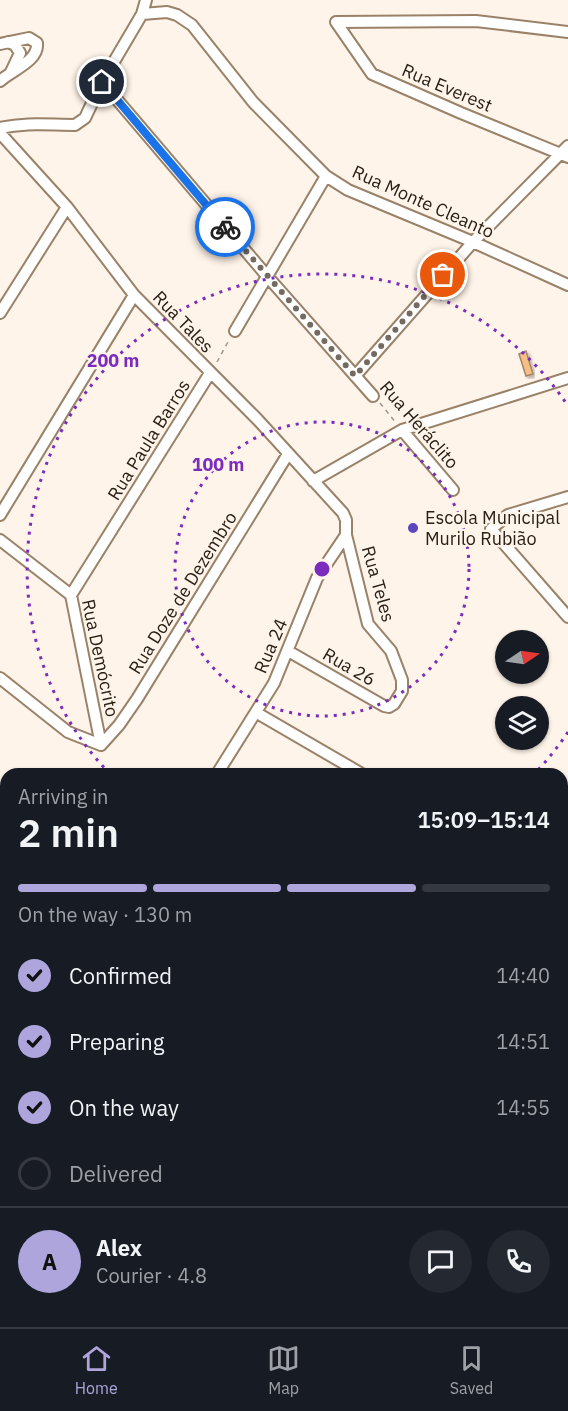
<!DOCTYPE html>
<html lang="en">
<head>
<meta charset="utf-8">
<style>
	:root { --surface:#171b24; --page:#242831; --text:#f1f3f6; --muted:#9ea1a6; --line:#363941; --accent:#aea5dc }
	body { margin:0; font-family:"IBM Plex Sans",sans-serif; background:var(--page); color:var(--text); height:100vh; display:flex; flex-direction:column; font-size:22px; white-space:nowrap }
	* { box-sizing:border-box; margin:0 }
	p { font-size:20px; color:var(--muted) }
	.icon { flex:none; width:33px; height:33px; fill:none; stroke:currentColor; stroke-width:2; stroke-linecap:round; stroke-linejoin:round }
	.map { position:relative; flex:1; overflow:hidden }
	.details { position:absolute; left:0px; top:768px; width:568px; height:560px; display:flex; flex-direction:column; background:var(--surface); border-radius:18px 18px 0 0; box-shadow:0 2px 4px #0004 }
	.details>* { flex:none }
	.needle { width:39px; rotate:77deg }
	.tools { position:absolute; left:495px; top:630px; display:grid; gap:12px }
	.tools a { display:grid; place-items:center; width:54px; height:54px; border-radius:50%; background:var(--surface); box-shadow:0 2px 4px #0004; font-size:30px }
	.pin { position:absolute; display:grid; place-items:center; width:51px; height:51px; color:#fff; margin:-26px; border:3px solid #fff; border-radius:50%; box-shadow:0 2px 6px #0007 }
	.courier { position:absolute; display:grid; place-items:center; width:60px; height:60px; margin:-30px; border:4px solid #1a73e8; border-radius:50%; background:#fff; color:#222; box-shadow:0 2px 8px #0007 }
	.head em { font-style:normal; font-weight:600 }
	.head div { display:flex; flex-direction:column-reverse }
	.head { display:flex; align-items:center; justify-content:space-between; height:102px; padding:0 18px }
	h1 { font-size:39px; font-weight:600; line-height:45px }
	.bar { display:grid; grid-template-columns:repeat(4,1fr); gap:9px 6px; align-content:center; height:72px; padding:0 18px }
	.bar i { height:8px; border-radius:4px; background:var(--line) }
	.bar .selected { background:var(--accent) }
	.bar p { grid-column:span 4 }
	.line { display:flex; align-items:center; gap:15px; padding:0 18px; border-top:2px solid var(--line) }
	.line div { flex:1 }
	.round { display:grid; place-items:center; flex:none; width:63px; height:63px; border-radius:32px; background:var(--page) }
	ol { padding:0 18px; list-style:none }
	li { display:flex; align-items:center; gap:18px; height:66px }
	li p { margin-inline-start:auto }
	li .icon { padding:6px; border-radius:50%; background:var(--accent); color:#111; stroke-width:4 }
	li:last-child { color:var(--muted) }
	li i { width:33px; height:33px; border:3px solid var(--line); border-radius:50% }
	.tab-bar { display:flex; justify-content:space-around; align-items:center; height:84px; border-top:2px solid var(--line); background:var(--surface); font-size:16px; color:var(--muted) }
	.tab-bar a { display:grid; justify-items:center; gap:3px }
	.tab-bar .selected { color:var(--accent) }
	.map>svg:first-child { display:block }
</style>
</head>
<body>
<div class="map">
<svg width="568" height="1327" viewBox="0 0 568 1327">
	<defs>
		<filter id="shadow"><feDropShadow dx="2.5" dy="2.5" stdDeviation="1.5" flood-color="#0004"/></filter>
	</defs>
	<rect width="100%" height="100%" fill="#fff4e9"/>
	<path fill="#f7bf82" stroke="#9e866d" stroke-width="1.5" filter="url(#shadow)" d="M526 351 533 374 526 376 519 354Z"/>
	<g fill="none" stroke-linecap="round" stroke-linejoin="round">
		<g stroke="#9a8269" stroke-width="14">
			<path id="street" d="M142 14 167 12 177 15 192 25 253 102 326 176 348 190 473 242 568 285
				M336 22 372 74 461 113 568 157
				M336 22 476 21 568 32
				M8 42 15 45 20 53 11 72
				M0 44 29 38 37 43C39 61 12 70 0 81
				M102 82 267 276 373 396
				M0 128C26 122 49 125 75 125L85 118 102 82 142 14 146 0
				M0 133 67 207 134 295 258 420 343 513 346 520V535L317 578 274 683 217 774
				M0 313 67 207
				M235 331 326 176
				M355 376 473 242 568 146
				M402 430 453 490
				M313 481 402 430 568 378
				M568 497 508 515 491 529 568 617
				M0 515 134 295
				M0 540 71 595 101 745
				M71 595 210 373
				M288 651 384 706 389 707 394 704 402 691V680L391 651 368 624 346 535
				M0 678 68 732 101 745
				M257 713 362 774
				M101 745 119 725 137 699 288 454
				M0 825 6 824
				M0 900 6 899
				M562 984 568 982
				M562 1105 568 1103
				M0 1150 6 1179
				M562 1159 568 1167
				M0 1201 6 1209
				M562 1292H568
				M24 1322 26 1327
				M95 1322 96 1327
				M243 1322 244 1327
				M316 1322 317 1327
				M562 1322 563 1327
				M42 1327 44 1322
				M532 1327V1322"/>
		</g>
		<path stroke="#a0958b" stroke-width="1.5" stroke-dasharray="4.5 4.5" stroke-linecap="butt" d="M217 362 229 340
			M380 403 396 423
			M562 1237 564 1175"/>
		<use href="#street" stroke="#fff" stroke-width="10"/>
	</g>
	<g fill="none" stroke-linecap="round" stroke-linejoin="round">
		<path stroke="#746a60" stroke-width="6" stroke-dasharray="0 10.8" d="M225 227 355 376 443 275"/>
		<path stroke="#1a73e8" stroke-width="8" d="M102 82 225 227"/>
	</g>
	<g fill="none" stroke="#7b2cbf" stroke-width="3" stroke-dasharray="3 6">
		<circle cx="322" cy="569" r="147"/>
		<path d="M568 732A295 295 0 0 1 534 774M110 774A295 295 0 1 1 568 406"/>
	</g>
	<circle fill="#5d45bd" stroke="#fff4e9" stroke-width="2" cx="413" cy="528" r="6"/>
	<g text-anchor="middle" stroke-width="4.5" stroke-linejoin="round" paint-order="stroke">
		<g font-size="18" fill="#292016" stroke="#fff4e9">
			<text transform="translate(447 88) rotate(23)" y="6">Rua Everest</text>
			<text transform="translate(423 202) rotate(24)" y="6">Rua Monte Cleanto</text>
			<text transform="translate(183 322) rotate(46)" y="6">Rua Tales</text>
			<text transform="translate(419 425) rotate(49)" y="6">Rua Heráclito</text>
			<text transform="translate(149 440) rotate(-58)" y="6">Rua Paula Barros</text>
			<text transform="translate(378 584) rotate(74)" y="6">Rua Teles</text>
			<text transform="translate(183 593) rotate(-58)" y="6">Rua Doze de Dezembro</text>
			<text transform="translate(271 646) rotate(-67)" y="6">Rua 24</text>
			<text transform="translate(100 658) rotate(78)" y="6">Rua Demócrito</text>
			<text transform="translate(349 667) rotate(30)" y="6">Rua 26</text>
		</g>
		<g font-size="18" fill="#292016" stroke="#fff4e9" text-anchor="start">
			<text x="425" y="524">Escola Municipal<tspan x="425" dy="21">Murilo Rubião</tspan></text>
		</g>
	</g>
	<circle cx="322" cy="569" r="9" fill="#7b2cbf" stroke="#fff4e9" stroke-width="3"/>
	<g font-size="18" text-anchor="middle" font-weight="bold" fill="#7b2cbf" stroke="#fff4e9" stroke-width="4.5" stroke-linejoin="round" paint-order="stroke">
		<text x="113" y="367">200 m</text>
		<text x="218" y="471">100 m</text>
	</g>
</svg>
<div class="tools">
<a><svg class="needle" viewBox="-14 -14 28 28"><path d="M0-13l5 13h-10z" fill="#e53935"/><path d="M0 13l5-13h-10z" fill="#9ea1a6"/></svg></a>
<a><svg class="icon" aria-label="layers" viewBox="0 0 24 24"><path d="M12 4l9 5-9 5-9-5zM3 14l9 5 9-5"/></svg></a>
</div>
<div class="pin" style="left:443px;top:275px;background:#ea580c"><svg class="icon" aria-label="bag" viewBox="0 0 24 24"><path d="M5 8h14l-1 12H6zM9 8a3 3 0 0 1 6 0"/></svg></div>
<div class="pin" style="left:102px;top:82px;background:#1f2937"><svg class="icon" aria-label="home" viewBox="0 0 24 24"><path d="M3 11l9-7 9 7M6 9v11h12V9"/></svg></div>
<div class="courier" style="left:225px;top:227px"><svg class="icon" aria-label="bike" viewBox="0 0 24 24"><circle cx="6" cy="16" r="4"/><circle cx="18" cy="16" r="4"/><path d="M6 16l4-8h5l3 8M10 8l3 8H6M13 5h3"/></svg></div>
<section class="details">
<div class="head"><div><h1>2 min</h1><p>Arriving in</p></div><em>15:09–15:14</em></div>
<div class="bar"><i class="selected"></i><i class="selected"></i><i class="selected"></i><i></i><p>On the way · 130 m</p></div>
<ol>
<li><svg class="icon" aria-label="check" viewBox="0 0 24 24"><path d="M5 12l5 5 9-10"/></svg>Confirmed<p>14:40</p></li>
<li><svg class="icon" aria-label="check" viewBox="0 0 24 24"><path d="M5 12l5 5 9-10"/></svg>Preparing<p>14:51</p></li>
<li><svg class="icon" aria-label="check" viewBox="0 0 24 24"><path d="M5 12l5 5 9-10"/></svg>On the way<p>14:55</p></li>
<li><i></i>Delivered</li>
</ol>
<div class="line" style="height:108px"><b class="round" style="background:var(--accent);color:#111">A</b><div><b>Alex</b><p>Courier · 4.8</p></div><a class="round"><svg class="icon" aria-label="chat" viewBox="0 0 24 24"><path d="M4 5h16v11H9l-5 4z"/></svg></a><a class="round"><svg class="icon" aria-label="phone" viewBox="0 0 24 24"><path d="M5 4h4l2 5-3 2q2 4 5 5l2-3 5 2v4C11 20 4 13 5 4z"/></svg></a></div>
</section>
</div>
<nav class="tab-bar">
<a class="selected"><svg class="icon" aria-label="home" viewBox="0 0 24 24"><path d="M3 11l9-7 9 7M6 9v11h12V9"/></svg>Home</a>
<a><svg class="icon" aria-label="map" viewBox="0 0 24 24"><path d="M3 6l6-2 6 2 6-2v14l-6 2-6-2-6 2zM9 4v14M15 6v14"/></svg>Map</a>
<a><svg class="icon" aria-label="saved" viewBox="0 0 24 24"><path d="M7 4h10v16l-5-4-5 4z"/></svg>Saved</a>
</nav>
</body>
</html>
